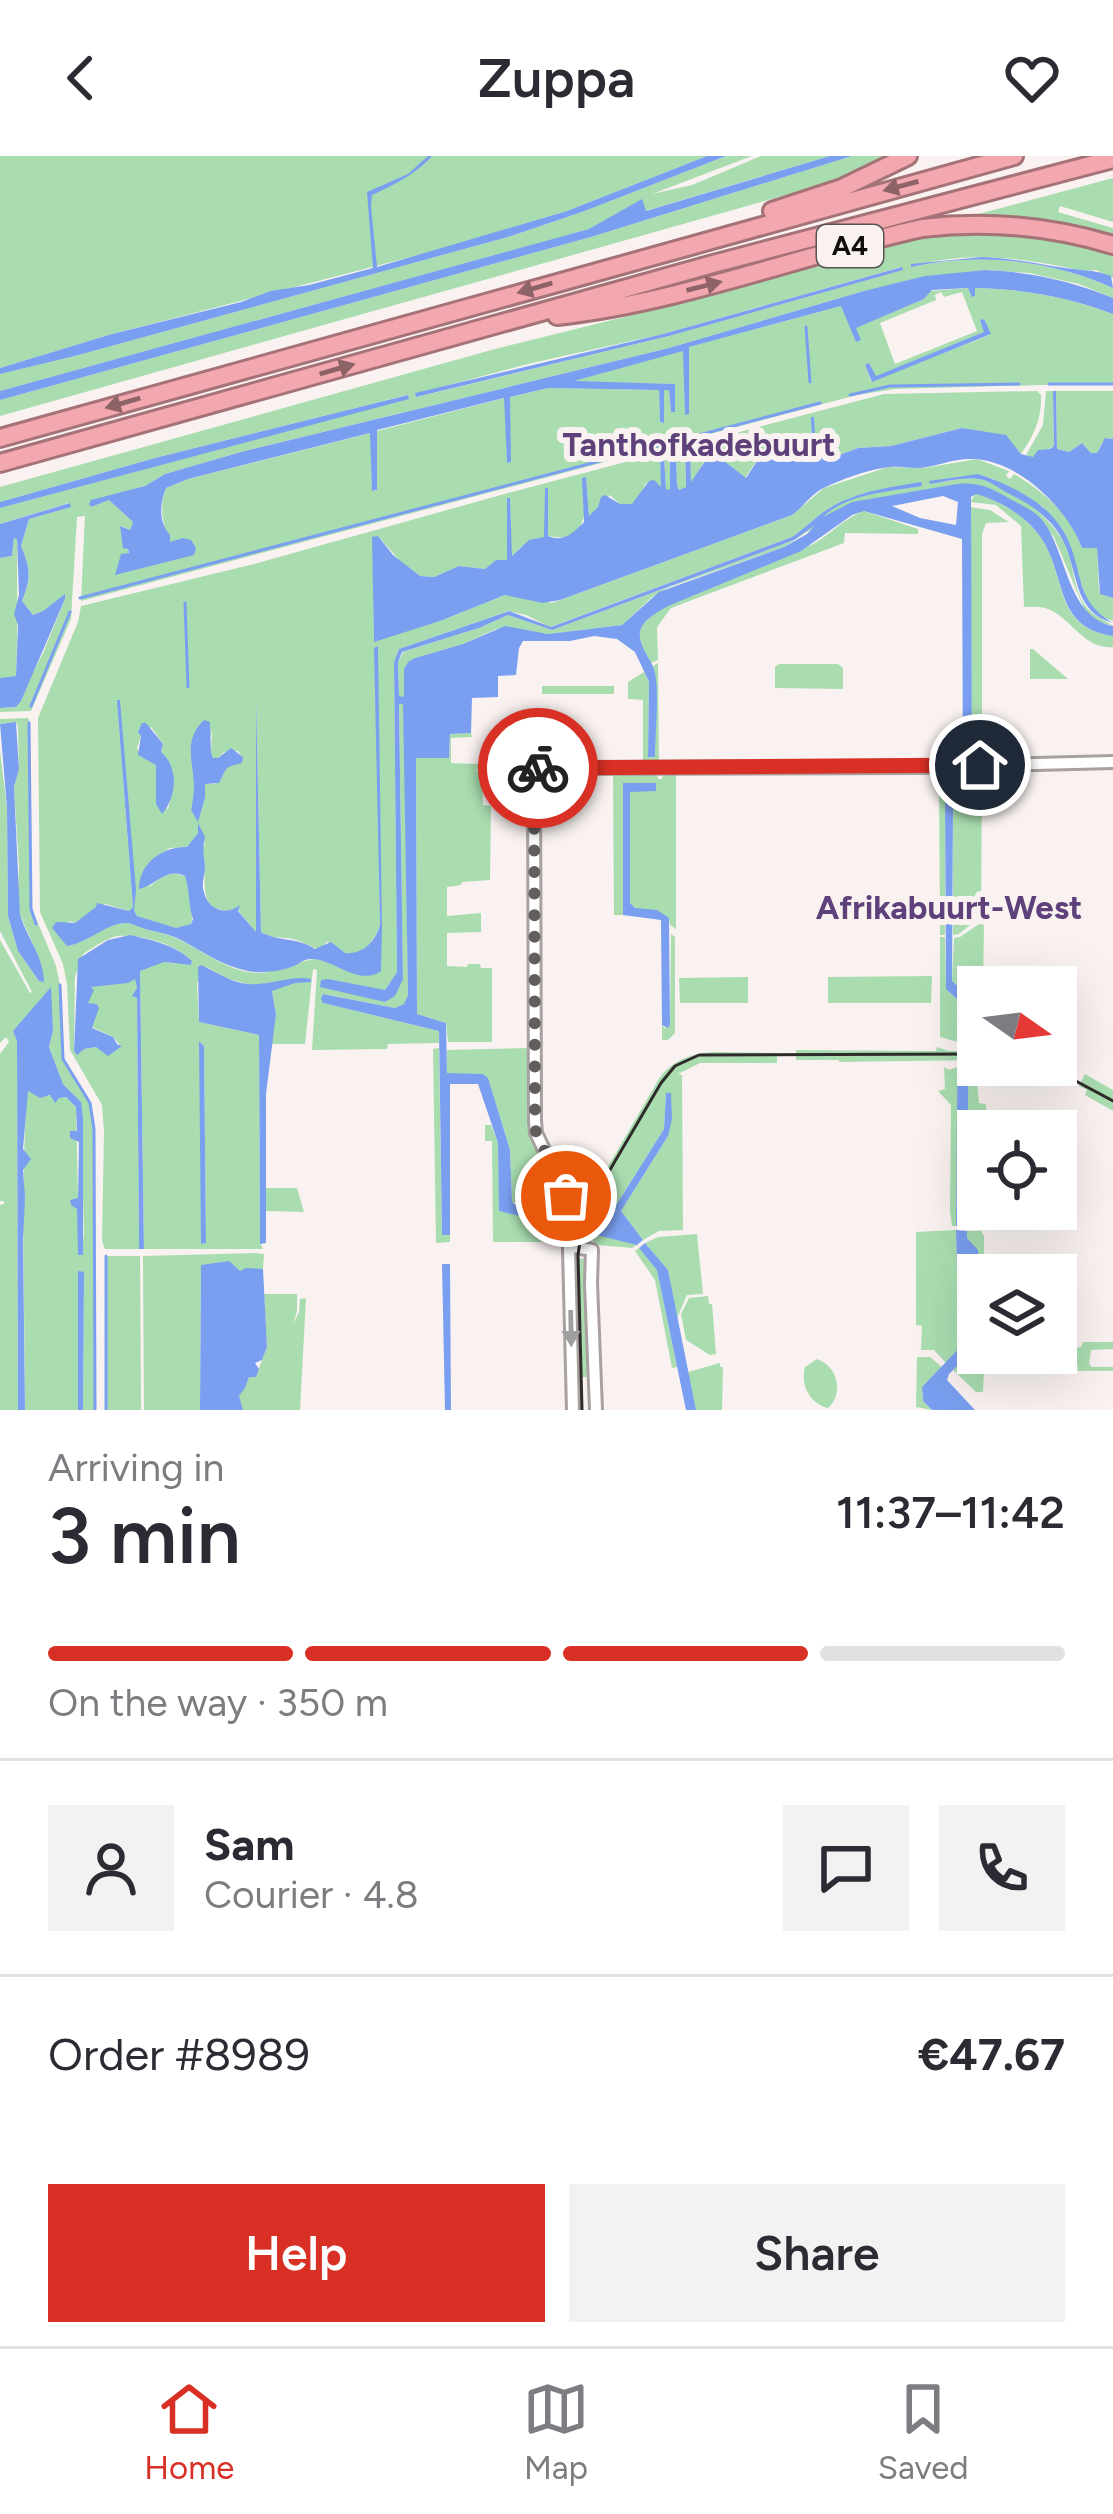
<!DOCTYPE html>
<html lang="en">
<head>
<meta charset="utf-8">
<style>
	:root { --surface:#fff; --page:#f2f2f3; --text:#2b2b33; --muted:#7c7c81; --line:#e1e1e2; --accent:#d93025 }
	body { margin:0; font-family:Figtree,sans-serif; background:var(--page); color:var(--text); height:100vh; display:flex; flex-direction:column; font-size:45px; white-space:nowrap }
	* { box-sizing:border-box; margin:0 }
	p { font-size:39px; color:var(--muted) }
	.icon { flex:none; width:66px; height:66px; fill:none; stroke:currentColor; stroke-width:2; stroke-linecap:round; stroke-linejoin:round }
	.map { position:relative; height:1254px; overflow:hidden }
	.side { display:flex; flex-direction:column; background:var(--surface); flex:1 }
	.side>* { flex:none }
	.needle { width:78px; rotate:104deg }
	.fabs { position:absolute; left:957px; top:810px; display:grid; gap:24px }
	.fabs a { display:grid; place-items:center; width:120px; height:120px; border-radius:0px; background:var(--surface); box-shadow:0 12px 48px #0002; font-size:60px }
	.pin { position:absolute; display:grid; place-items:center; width:102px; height:102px; color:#fff; margin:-51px; border:6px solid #fff; border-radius:50%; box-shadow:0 3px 12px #0007 }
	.courier { position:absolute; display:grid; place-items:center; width:120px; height:120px; margin:-60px; border:9px solid #d93025; border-radius:50%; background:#fff; color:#222; box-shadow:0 3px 15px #0007 }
	.head em { font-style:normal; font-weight:600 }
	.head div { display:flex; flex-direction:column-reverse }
	.head { display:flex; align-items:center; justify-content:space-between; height:204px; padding:0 48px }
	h1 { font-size:78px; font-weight:600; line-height:90px }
	.bar { display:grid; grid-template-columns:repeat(4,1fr); gap:18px 12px; align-content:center; height:144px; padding:0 48px }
	.bar i { height:15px; border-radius:9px; background:var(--line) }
	.bar .selected { background:var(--accent) }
	.bar p { grid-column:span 4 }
	.line { display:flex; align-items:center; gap:30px; padding:0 48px; border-top:3px solid var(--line) }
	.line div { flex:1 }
	.round { display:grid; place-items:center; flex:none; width:126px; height:126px; border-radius:0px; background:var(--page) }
	.button { display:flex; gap:24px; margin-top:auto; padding:24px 48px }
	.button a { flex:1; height:138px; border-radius:0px; background:var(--accent); color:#fff; font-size:48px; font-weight:600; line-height:138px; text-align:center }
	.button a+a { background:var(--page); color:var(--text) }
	header { display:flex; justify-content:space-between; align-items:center; height:156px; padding:0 48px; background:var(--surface); font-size:54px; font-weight:600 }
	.tabs { display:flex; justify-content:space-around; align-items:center; height:168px; border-top:3px solid var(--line); background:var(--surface); font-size:33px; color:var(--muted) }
	.tabs a { display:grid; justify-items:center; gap:6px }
	.tabs .selected { color:var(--accent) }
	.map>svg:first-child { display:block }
</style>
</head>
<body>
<header><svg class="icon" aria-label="back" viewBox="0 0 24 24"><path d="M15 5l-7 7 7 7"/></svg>Zuppa<svg class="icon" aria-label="heart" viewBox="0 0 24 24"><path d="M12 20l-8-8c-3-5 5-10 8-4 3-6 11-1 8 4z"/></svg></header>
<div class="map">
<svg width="1113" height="1254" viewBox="0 0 1113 1254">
	<rect width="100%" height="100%" fill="#f9f2f0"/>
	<path fill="#a9ddb0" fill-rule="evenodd" d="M0 0H707L567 55 438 94 112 178 0 212Z
		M726 0H752L652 38 692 29 761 0H830L645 55 641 44 590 73 0 235V218L75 200 508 81 582 56Z
		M852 0H889L822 29 0 260V244L591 81Z
		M1113 22V66L1060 50 1058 56 1113 72V82L1033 63 975 59Z
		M1000 76 1055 82 1113 99V122L1096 114 1084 115C1027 103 969 93 912 111 979 96 1051 104 1113 132V142L1079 128 1029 117 986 114 864 135 669 192 241 296 165 318 145 330 89 346 91 351 109 344 133 366 130 374 121 370 129 398 116 418 171 387C162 369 159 351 166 332L188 323 371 277 372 334 375 335 377 334V275L505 242 507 306 510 307V241L548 232 659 234 660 266 663 267 664 234H669L671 256 674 228 569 226 684 194 685 258H688V191L841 150 857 186 855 172 924 143 931 135 968 132 974 135 975 132C1023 133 1067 141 1113 158V227L895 233 857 239 81 445 85 360 77 361 71 463 31 555 0 556V552L15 551 43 497 65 443 64 439 43 455 33 459 22 445C31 422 31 412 21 390L29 363 70 351 69 347 0 368V352L409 242 407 239 155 302 0 346V331L495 193 717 138 882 90 948 77ZM901 111 902 114 669 180 417 241 415 238 532 207 663 178ZM941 136 944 141 962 136 977 175 895 208 880 167 936 144 935 139ZM984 163 990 179 871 225 865 209 870 208 875 221 985 176 980 165Z
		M1037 235 1041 239C1042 263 1034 279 1021 298L1005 279 991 277 986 278 962 272 891 290 858 292 842 298H821L816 294 812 261 813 301 800 302 768 288 745 322 719 301 707 300 691 329 690 293 685 294 686 332 679 334 677 329 676 296H671V334H666L664 301 660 302 662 333 646 327 638 343 632 348H620L610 339 589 361 586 322C585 351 590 389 548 380V332L545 381 521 391 511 401 510 342 507 343V404H496L485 413 459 410 434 421 420 420 406 412 379 381H373L374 484 440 465 505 439 552 447 792 359 824 332 888 311 924 312 977 303 1009 315 1006 320 1010 323 1014 318C1045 336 1069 358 1082 392H1097L1099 434 1101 438 1113 442V465L1099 460 1089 449 1062 372 1042 350 993 323 978 318 931 328C946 326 964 321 979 323 1009 328 1056 364 1067 393 1074 412 1074 440 1090 455 1096 461 1108 466 1113 470L1097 465 1085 455 1054 381 1035 357 957 328 819 368 784 391 667 432 652 441 622 469 548 478 496 473 463 488 415 502 404 541H399L398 506 403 496 479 472 508 459 552 474 794 384C812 370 829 351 851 343 873 335 899 334 921 330 891 331 859 335 833 350 818 358 806 372 792 381L550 471 526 459 508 455 399 493 394 506 397 816 385 834 379 835 385 846 403 823 399 547H404L408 839 405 848 395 852 324 838 323 847 439 875V887L388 888 387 893 312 894 317 814 313 813 305 888H271L276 858 272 835 226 822 207 811 197 827 199 866 259 879 260 1087 263 1093H144L140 814 163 806 191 809 192 805C176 788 142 778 118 780 106 782 93 792 83 798L75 821 74 895 96 891 110 896 121 890 113 881 92 871 97 848H87L90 831 135 822 137 832 139 1093H105L102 1085 104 975 102 949 70 894 67 828 63 808 40 756 38 562 78 466 81 450 254 408 508 337 884 238ZM376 490 381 815 314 803C295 806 279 816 259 817 232 817 205 797 182 785 171 779 158 776 146 773 140 771 134 768 128 767 106 766 88 787 67 790L69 765 75 767 105 748 129 755 133 751 117 545 134 754 137 760 176 773 191 768C195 755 190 734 186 721 171 713 161 721 149 731L155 701 170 692 187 691 198 677 205 687 201 695C211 722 191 760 238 754L257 778 256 540 261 776C271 782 275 781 286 782 298 783 309 789 319 794L327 786C333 788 338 794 344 797 361 806 376 782 380 768ZM151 571 163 588 161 596 174 628 168 653 156 649V609L154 605 142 601 137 592 141 580ZM212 574 211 596 213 602H218L224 596 238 595 242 601V606C231 609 224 609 222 622L215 628H205V642L198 664 191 654ZM200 886 204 890 206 1086 202 1088Z
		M1046 235H1053L1054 290 1033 302 1026 299 1043 269Z
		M1056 235H1113V283L1108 282 1102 287 1097 297H1091L1082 287 1069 296 1057 293Z
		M976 337C998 344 1024 359 1039 379 1068 418 1051 471 1113 480V491C1083 494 1070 459 1045 452 1038 450 1031 451 1024 451L1021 370 996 349 970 346Z
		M970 351 990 354 1009 366 986 367 982 378V604L972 603Z
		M864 355 918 373V378L845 377 844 387 671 452 657 471 658 504 651 507C646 497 636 483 641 472 655 443 776 404 809 390 829 381 843 362 864 355Z
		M14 381 17 383C17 430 18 473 16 521L0 522V402L12 400Z
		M1030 493H1033L1068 523H1030Z
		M658 507 659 605H643V544L628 543V526L644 516 649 526 648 600 655 601V516L653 510Z
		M779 508H838L843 512V533L775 532V511Z
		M542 530H614V538H542Z
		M28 562 30 566 32 753 56 810 60 829 63 903 90 947 94 973 95 1254H83L84 1116H78V1254H25C25 1147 20 1041 27 934L59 942 66 941 76 951 78 1043 71 1044 77 1053 84 1084 81 946 63 928 49 891 53 875 50 833 14 875 17 885 18 1254H0V1049L4 1048V1045H0V898L9 886 6 881 0 887V784L30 837 32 836 0 775V594L7 652 8 760 18 795 39 825 34 790 20 759 18 738 19 711 14 631 19 613 18 571 16 566 0 568V563Z
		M471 577 472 581 451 582V607L479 608V614L474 615 482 616 483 649 491 650 490 724 462 726 461 729 447 731V760L481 757V776L447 777V810L467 811 468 808H480L481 812H492V886H448L446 867 417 858 416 602H449L450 578Z
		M972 615H982L981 760 959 778 953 779V653L969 642Z
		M963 616 961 635 945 647V779H940L939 617Z
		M657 618 658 623H662L663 618H676V773L670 769 669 762 635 752 630 747V635L623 628V759H614L613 619Z
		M979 768H984L983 831H978V886H968L969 840 952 825 954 782 960 781Z
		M671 778 675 781V877L668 884H662V869L665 872 670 868Z
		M940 781H945L946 833 958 844V886L940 881Z
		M932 820 931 847H828V821Z
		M748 821V847H680L679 822Z
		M937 891 949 895H978V904L839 906V904H796V894L933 895H936Z
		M439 892 442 1078 450 1079V1086L436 1087 433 893Z
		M530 892 529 974 561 1045 562 1061 512 1046 510 994 488 923 447 917V894Z
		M713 896 777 897V907H700L678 918 682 919 683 1074 659 1075 643 1084 621 1055 668 980 666 938 664 973 603 1070 590 1075 637 1089 632 1092 598 1089 590 1082 575 1079 574 1043 596 1031 660 921C675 903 691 898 713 896Z
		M944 911 949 914 958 911 956 1070H952L950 1055 951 949 938 935 945 933Z
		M968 912H976L979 947 986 948V975H978V1053H987L984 1071 967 1070Z
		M1085 918 1113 934V955L1085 939 1087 934 1079 930Z
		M485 969H491L498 987 500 1055 562 1070 560 1077 557 1078V1086H493L492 985H485Z
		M266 1032H297L304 1056 266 1055Z
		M956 1074 957 1116 968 1129V1184L946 1207 934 1194H921L922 1170 916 1169V1076Z
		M967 1075H981L984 1080V1119H978V1197H985L983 1236H976L953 1214 978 1186V1096L967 1082Z
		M697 1078 703 1138 687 1139 677 1162 668 1114 645 1087 658 1081Z
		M639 1092 657 1113 677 1211 672 1212 655 1124 635 1095Z
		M256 1097 264 1098 263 1113 240 1115 201 1110 200 1254H144L143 1100Z
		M106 1100H140L141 1254H106Z
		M576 1102 588 1103 589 1221H578L573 1104Z
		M264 1138H297V1155L293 1168 299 1156 300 1143 306 1142 300 1254H243L238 1240 245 1232 249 1221 256 1220 267 1191Z
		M708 1140 709 1148H712L716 1198 710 1199 686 1184 681 1158 689 1142Z
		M1083 1186H1113V1193L1091 1194 1089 1208 1092 1211H1113V1215H1078L1075 1192 1081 1191Z
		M917 1201H930L942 1211 922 1231 923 1245 932 1254 916 1251Z
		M817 1203C838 1210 844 1238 828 1252 810 1247 800 1230 805 1211Z
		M720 1207V1211H723L722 1254H696L688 1216Z"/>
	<path fill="#7a9ff0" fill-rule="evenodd" d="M428 0H432C415 19 395 28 372 39L371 50 377 111 567 55 707 0H726L582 56 508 81 75 200 0 218V212L112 178 241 146 271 135 309 129 373 112 367 36 408 18Z
		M830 0H852L591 81 0 244V235L589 73 642 43 646 55Z
		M982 101C1018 102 1048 111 1082 114 1094 115 1100 116 1111 120L1113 132C1051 104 979 96 911 111V108Z
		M902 111 903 114 669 180 416 241 415 237 663 178Z
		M986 114C1031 116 1071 125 1113 142V158C1068 141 1024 133 975 132V140L972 141 968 132 932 134 924 143 856 172 861 184 856 186 841 150 689 191V258L685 259 683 195 574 225 675 228V256H671L669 234H664V267L660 266 659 234 548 232 510 241 511 306 507 307 504 242 377 274V334L372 335 370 277 188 323 166 332C160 347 158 366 170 379V386L183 382 191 384 196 392 194 399 115 419 121 398 129 397 128 393 123 392 120 370 130 374 133 366 109 344 91 351 89 348 91 344 145 330 165 318 241 296 669 192 864 135 925 120Z
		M984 163 991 178 872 226 865 209 869 207 876 220 984 176 980 164Z
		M1053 235H1056L1057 293 1069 296 1082 287 1091 297H1097L1105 282 1113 283V442L1100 438 1097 392H1082C1067 352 1018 304 973 303 954 302 936 311 918 312 909 312 899 310 890 311 869 313 839 324 820 334 809 341 803 351 792 359L560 444 543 447 505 439 440 465 374 486 372 381 378 380 393 399 420 420 434 421 459 410 485 413 496 404H507V342H510L512 400 529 384 544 381 545 332H548V380C564 387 574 376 584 366L582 322 586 321 589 360 598 351 601 341 605 339 620 348H632L649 325 654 324 661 331 660 301 664 300 666 333 670 334V297L676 295 677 329 679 334 686 331 685 293 690 292 691 326 710 298 719 301 746 322 768 288 800 302 813 301 811 261H814L816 293 821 298H842L858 292 891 290 962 272 1006 279 1021 298 1033 301 1038 294 1050 293 1054 290Z
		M408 239 409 243 0 352V346L155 302Z
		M978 318C1009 328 1049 347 1065 378 1085 416 1073 443 1113 467 1076 457 1078 422 1066 391 1054 362 1031 349 1004 335 996 330 988 324 978 323 963 321 945 326 930 328L929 325Z
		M921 326 922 330C889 336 848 337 823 361L852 346 957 328C979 326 991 332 1010 343 1021 349 1034 354 1042 364 1068 396 1066 460 1113 470V480C1052 471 1068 418 1039 379 1025 360 999 344 976 338L971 341 972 615 969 642 953 653 952 825 969 840 967 1070H956L958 844 946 833 945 646 961 635 963 616 962 383 864 355 852 359 801 395 668 450C658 456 642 464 640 476 638 488 650 502 654 513 660 533 655 578 655 601H648L649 526 635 496 617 483 594 480 570 485H523L519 492 516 519 498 520V541L472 542 471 577 450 578 449 602H416L417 858 446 867 447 917 483 918 488 922 510 994 512 1045 514 1048 603 1070 664 973 666 937H671L672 963 668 980 621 1055 643 1084 637 1089 499 1055 498 987 478 928H450V1079H442L439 875 323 847 321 843 323 838 395 852 404 848 408 839 403 548H399L403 823 395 840 385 846 320 831 321 824 328 823 385 834 397 816 394 506 399 493 509 455 551 471 792 381C806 372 818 358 833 350 859 335 892 331 921 326ZM943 340 958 346 956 369 920 362 892 350ZM815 369 807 378 784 391 659 436 622 469 548 478 505 470 463 488 415 502 408 506 404 513V541L399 540 398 506 402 496 479 472 508 459 552 474 794 384Z
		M70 347 71 351 29 363 21 390C31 413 31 422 22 445L33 459 43 455 65 438V443L21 545 16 551 0 552V522L16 520 18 469 14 458 19 439 17 383 14 382 12 400 0 402V368Z
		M378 490 382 772 381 815C359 831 332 802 311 803 303 803 301 807 294 810 282 815 261 818 248 815 223 810 203 796 181 784 170 778 157 776 145 773 139 771 134 768 127 767 106 767 88 787 67 790L52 772 56 766 75 767 96 751 97 747 129 755 133 751 117 544H120L136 734 134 754 137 760 176 772 191 768 193 763C188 748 190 735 185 720 166 711 157 729 139 733 139 707 163 690 187 691L198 677V667L205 681C202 694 204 699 205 711 205 718 202 725 203 732 206 753 225 761 240 749L238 755 256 776V540L261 776C278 786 298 781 315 793L331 786 345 797C363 799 376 785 380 768L374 492Z
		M204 564 210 566 211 596 213 602H218L231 592 243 601 242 607C222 612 228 611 219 627L205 628V642L198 666 191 654C192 651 194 636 194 633 194 606 182 585 204 564Z
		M16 566 19 613 14 631 20 759C27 781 44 802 44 826L39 825 18 795 8 760 7 652 0 568Z
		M142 567H146L163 588 161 596C179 611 177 641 162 658L156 648V609L138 599 141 580 138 576Z
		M623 627H656V635L630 636V747L635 752 657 754 669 762 670 868 668 872 662 869 661 764 623 759Z
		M130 779C152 784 176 789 192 805L191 809 164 806 140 815 144 1093H139L137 842 132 840 137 832 135 823 128 827 91 831 94 834 88 847 97 848 99 852 92 872 113 881 117 888 122 890 108 900 96 891 84 893 77 899 74 895 78 803 108 784Z
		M201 809C217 816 231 827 249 828 270 830 290 819 311 823V826L295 827 272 835 276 858 266 938V1087L260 1088 259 879 199 866 198 811Z
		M51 831 53 875 49 891 63 928 81 946 83 962V1099H78L77 1053 71 1049 70 1044 78 1042 79 986 70 982V975H77L76 951 66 941 59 942 55 947 50 939 40 942 28 935 23 993 31 1003 23 1014 25 1041 23 1085 25 1254H18L17 885 13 875Z
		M199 885 204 890 206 1087 201 1088Z
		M956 1074 967 1075V1082L978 1094V1186L970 1198 975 1205 968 1212 961 1206 949 1218 947 1224 975 1254H932L923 1245 922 1231 968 1183V1129L957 1116Z
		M645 1087 668 1114 696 1254H686L657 1114 639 1092Z
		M229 1105 240 1115 246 1112 263 1113 267 1191 262 1204 255 1207 259 1213 256 1221H249L245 1232 239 1240 243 1254H200L201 1109Z
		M442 1108H450L451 1254H445Z
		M78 1115 84 1116 83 1254H78Z"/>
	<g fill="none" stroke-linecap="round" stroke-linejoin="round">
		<path stroke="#7a9ff0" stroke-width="3" d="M806 171 810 226
			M1049 228H1113
			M850 239 890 230 1019 228
			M80 442 820 247
			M185 447 188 531
			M31 550 70 456
			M29 567 31 753 36 768
			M60 829 63 903 90 947 94 973 95 1254
			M106 1100V1254"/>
		<g stroke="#a8a19f" stroke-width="16">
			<path id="minor" d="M569 1090 592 1094 591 1127 596 1254
				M573 1254 568 1053 566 1040 536 977 535 965 534 612 920 611 1113 606"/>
		</g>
		<g stroke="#a47277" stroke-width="22">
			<path id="highway" d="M772 55 842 32 908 0
				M557 160C682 146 801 99 922 72 988 64 1050 70 1113 89
				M0 282 1014 0
				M0 307 713 108 1113 3"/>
		</g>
		<use href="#minor" stroke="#fff" stroke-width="10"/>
		<use href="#highway" stroke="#f3a7af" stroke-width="16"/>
		<path stroke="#2e2b2a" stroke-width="3" d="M1046 909 1113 945
			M582 1254 578 1099 583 1065 591 1046 661 927 675 910 699 899 978 898"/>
	</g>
	<defs><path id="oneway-solid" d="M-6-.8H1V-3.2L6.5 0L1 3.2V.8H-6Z" transform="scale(3)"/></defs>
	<g fill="#8d6367">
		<use href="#oneway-solid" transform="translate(901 30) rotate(165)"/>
		<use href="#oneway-solid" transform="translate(704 130) rotate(-14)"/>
		<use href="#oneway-solid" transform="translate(535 132) rotate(164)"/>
		<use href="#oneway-solid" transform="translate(337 213) rotate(-16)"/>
		<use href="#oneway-solid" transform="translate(123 247) rotate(164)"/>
	</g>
	<use fill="#a09f9f" href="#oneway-solid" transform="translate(571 1172) rotate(89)"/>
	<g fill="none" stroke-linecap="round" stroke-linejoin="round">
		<path stroke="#625e5d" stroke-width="12" stroke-dasharray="0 21.6" d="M538 612H534L535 965 536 977 566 1040"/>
		<path stroke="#d93025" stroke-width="15" d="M538 612 980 609"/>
	</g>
	<g text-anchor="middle" stroke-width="12" stroke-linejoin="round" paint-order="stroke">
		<rect fill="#f9f2f0" stroke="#575352" stroke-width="3" x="817" y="69" width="66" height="42" rx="9"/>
		<g font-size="27" font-weight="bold" fill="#110f0e">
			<text x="850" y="99">A4</text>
		</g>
		<g font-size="33" font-weight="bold" fill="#5e407b" stroke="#f9f2f0">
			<text x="699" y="300">Tanthofkadebuurt</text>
			<text x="949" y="763">Afrikabuurt-West</text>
		</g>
	</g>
</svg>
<div class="fabs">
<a><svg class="needle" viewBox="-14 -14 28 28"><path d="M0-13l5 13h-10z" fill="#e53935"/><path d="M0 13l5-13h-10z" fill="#7c7c81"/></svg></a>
<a><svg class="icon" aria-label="locate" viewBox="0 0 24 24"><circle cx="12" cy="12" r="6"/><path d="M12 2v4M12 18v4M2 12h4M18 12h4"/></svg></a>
<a><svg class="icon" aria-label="layers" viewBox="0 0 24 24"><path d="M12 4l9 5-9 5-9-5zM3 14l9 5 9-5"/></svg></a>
</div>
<div class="pin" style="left:566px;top:1040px;background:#ea580c"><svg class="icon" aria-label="bag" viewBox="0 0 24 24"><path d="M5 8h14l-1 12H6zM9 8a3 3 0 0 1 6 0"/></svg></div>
<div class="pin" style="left:980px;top:609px;background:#1f2937"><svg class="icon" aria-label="home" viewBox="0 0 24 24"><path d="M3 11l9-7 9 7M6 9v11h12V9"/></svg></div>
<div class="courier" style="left:538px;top:612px"><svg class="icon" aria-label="bike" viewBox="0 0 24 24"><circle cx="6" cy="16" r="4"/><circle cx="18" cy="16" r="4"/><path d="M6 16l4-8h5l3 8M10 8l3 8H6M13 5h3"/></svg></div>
</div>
<section class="side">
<div class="head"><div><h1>3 min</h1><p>Arriving in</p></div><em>11:37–11:42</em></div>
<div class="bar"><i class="selected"></i><i class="selected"></i><i class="selected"></i><i></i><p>On the way · 350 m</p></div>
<div class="line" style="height:216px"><a class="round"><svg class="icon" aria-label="person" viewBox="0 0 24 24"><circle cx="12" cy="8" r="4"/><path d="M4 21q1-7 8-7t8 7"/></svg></a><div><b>Sam</b><p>Courier · 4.8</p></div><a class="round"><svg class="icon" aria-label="chat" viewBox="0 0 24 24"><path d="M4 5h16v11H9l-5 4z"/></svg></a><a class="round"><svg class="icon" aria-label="phone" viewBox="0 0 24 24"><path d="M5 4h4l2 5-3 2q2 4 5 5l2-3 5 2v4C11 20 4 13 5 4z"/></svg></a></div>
<div class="line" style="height:156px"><div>Order #8989</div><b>€47.67</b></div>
<div class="button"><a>Help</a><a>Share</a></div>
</section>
<nav class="tabs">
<a class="selected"><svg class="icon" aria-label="home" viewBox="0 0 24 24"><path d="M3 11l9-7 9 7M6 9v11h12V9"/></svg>Home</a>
<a><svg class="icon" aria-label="map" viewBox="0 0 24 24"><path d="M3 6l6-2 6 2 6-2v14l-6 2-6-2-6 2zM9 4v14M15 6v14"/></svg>Map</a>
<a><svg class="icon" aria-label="saved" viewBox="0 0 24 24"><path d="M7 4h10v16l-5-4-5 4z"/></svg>Saved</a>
</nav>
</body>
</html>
